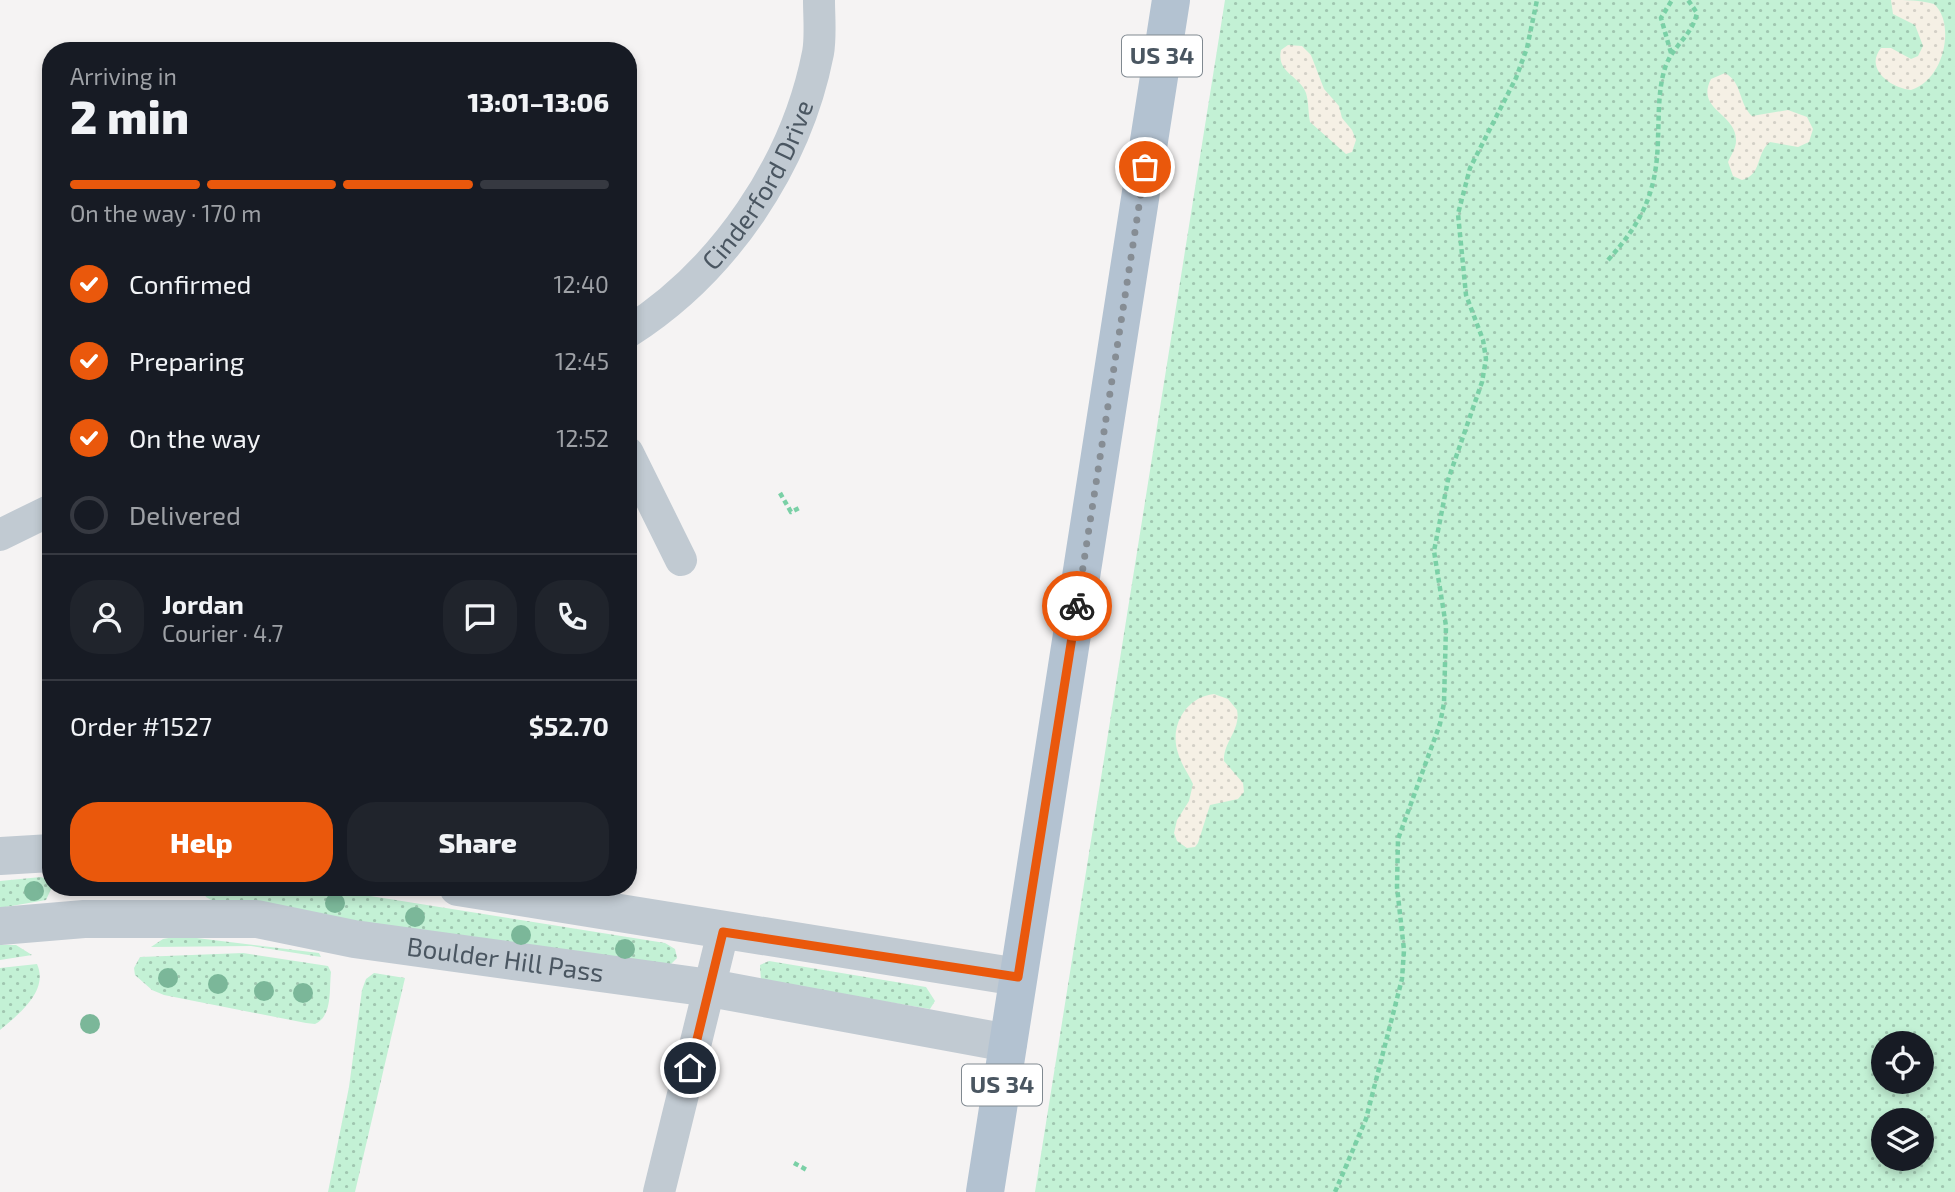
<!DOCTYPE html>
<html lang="en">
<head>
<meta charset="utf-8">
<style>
	:root { --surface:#171b24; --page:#20242c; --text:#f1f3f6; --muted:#9ea1a6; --line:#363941; --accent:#ea580c }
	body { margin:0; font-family:"Exo 2",sans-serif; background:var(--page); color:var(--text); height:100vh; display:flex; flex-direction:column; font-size:26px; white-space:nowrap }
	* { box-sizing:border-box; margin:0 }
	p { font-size:23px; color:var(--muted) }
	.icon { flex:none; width:38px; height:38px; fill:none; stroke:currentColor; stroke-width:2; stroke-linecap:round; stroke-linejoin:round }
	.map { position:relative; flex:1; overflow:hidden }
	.panel { position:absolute; left:42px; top:42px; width:595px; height:854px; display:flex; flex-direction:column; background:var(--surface); border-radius:28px; box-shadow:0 4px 10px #0003 }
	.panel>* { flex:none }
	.tools { position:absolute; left:1871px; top:1031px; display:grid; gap:14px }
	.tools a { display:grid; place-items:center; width:63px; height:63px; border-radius:50%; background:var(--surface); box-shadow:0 4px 10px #0003; font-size:35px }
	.pin { position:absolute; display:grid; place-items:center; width:60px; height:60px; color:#fff; margin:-30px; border:4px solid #fff; border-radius:50%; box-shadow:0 2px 7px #0007 }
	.courier { position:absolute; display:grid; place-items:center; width:70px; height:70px; margin:-35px; border:5px solid #ea580c; border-radius:50%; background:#fff; color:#222; box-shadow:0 2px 9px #0007 }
	.overview em { font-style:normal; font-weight:800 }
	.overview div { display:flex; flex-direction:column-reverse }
	.overview { display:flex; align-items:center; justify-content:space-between; height:119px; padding:0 28px }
	h1 { font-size:46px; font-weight:800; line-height:52px }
	.bar { display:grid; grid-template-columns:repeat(4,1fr); gap:10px 7px; align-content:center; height:84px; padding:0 28px }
	.bar i { height:9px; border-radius:5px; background:var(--line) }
	.bar .selected { background:var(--accent) }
	.bar p { grid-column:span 4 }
	.line { display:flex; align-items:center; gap:18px; padding:0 28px; border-top:2px solid var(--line) }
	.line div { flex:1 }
	.round { display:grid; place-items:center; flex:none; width:74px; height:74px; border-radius:28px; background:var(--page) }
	ol { padding:0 28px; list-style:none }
	li { display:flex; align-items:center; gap:21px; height:77px }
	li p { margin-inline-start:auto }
	li .icon { padding:7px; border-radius:50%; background:var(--accent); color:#fff; stroke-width:4 }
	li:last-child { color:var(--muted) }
	li i { width:38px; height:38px; border:4px solid var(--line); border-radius:50% }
	.cta { display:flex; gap:14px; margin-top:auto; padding:14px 28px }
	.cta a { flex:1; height:80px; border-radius:28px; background:var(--accent); color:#fff; font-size:28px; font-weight:800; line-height:80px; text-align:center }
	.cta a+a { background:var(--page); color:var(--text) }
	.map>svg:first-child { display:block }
</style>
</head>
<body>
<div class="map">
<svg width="1955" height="1192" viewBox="0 0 1955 1192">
	<defs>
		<pattern id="grass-dots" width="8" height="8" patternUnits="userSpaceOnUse" patternTransform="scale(1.75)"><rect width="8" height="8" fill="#c3f1d5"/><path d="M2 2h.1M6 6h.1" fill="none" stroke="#a0c6b0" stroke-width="1.8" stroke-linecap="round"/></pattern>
		<pattern id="sand-dots" width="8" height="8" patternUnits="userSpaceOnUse" patternTransform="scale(1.75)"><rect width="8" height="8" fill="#f5f0e5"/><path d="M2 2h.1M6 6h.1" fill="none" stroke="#d4d0c7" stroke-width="1.8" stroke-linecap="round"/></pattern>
	</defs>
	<rect width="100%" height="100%" fill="#f5f3f3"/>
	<path fill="url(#grass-dots)" fill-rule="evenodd" d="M1225 0H1955V1192H1035ZM1883 1043H1922V1082H1883ZM1883 1120H1922V1158H1883Z
		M41 877 50 881 52 887 46 900 0 908V881Z
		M201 887H314L665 943 675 949 677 958 668 967 213 901 206 897Z
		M180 936 319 953 321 957 251 946 151 947 163 939Z
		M0 945H16L32 955 0 960Z
		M243 953 328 966 331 972C329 989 333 1016 315 1024L306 1023 164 995 152 990 135 975 134 968 140 957Z
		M769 961 926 987 935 1001 930 1009 761 981 760 965Z
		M37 964C49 991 19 1014 0 1030V968Z
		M374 973 405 978 355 1192H328L349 1087 362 990 366 979Z"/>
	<path fill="url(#sand-dots)" d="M1891 0C1906 0 1920 0 1934 4 1955 22 1946 79 1911 90 1891 88 1864 69 1881 48H1891L1911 59 1918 56 1923 46 1915 25 1893 14Z
		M1288 45 1302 46 1311 55 1324 89 1339 106 1342 118 1352 130 1356 140 1352 152 1346 154 1310 122C1308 113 1309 103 1306 93 1299 75 1276 73 1281 50Z
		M1725 73C1743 83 1738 103 1752 116L1788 110 1807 117 1813 129 1809 142 1798 147 1770 142C1755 154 1763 174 1742 180L1733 176 1728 162C1731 155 1736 148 1736 141 1737 113 1695 110 1711 79Z
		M1214 694 1228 699 1237 710C1241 730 1223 742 1224 761L1243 783 1244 792 1238 799 1210 805 1198 843 1195 847 1187 848 1177 841 1174 833 1177 820 1189 801 1193 784C1188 773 1181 764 1178 753 1169 726 1186 697 1214 694Z"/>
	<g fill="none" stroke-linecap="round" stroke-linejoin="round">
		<path stroke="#7ad0a6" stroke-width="4.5" stroke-dasharray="5 3.5" stroke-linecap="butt" d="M1671 53 1661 18 1672 0
			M1608 260C1643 221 1657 192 1658 138 1659 115 1658 90 1665 68 1672 46 1692 36 1697 13L1688 0
			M780 493 791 512 799 508
			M794 1163 807 1170
			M1335 1192 1366 1119 1402 979 1404 950 1397 887 1398 839 1440 724 1444 703 1446 626 1434 551 1448 480 1482 382 1486 359 1483 340 1466 295 1458 214 1470 168 1516 78 1527 48 1537 0"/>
		<g stroke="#c1cad2" stroke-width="32">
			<path id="s1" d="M628 332C724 271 796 165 818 53 821 37 819 17 819 0"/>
			<path d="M628 453 681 560"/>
			<path d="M0 535 51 510"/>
			<path d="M659 1192 723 932"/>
		</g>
		<g stroke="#c1cad2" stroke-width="38">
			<path d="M0 856 51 853"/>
			<path d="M458 887 1018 977"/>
			<path id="s2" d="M0 926 84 919H257L354 939 710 988 1008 1043"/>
		</g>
		<path stroke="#b3c2d1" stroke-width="38" d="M985 1192 1171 0"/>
	</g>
	<g fill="#7bb799">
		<circle cx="34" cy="891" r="10"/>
		<circle cx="335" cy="903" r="10"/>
		<circle cx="415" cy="917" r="10"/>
		<circle cx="521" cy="935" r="10"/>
		<circle cx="625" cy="949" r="10"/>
		<circle cx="168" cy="978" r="10"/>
		<circle cx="218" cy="984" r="10"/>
		<circle cx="264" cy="991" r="10"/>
		<circle cx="303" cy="993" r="10"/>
		<circle cx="90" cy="1024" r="10"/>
	</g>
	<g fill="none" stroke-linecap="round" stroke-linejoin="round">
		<path stroke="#868d94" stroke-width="7" stroke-dasharray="0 12.6" d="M1077 606 1145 167"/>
		<path stroke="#ea580c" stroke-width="9" d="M690 1068 723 932 1018 977 1077 606"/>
	</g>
	<g text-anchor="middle" stroke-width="7" stroke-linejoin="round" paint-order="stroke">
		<g fill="#fff" stroke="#808990" stroke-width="2">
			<rect x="1122" y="35.5" width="80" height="41" rx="5"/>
			<rect x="962" y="1064.5" width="80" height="41" rx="5"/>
		</g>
		<g font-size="24" font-weight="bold" fill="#4a5661">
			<text x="1162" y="64">US 34</text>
			<text x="1002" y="1093">US 34</text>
		</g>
		<g font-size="26" fill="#4a5661" stroke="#fff">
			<text dy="9" stroke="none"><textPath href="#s1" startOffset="200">Cinderford Drive</textPath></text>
			<text dy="9" stroke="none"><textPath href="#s2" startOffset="509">Boulder Hill Pass</textPath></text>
		</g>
	</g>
</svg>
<div class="tools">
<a><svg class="icon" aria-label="locate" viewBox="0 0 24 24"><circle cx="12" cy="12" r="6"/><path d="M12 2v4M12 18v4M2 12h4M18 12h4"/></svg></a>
<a><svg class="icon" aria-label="layers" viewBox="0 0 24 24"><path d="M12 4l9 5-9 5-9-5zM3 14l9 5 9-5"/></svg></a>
</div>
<div class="pin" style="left:1145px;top:167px;background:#ea580c"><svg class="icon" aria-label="bag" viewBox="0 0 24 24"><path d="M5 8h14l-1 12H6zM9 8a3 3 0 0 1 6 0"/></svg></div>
<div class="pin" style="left:690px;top:1068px;background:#1f2937"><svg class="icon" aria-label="home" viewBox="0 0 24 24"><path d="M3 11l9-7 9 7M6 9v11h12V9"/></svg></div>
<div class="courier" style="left:1077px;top:606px"><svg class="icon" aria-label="bike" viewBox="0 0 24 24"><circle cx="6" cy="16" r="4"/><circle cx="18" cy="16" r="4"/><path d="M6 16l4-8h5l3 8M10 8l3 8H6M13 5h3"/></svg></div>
<section class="panel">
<div class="overview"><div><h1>2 min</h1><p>Arriving in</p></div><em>13:01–13:06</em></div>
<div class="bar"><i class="selected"></i><i class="selected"></i><i class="selected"></i><i></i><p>On the way · 170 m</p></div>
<ol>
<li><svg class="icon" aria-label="check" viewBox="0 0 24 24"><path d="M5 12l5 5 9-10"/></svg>Confirmed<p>12:40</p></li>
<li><svg class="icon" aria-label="check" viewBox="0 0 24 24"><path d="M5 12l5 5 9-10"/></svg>Preparing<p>12:45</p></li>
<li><svg class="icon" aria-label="check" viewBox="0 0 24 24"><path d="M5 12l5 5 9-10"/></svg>On the way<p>12:52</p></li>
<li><i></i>Delivered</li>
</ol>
<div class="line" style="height:126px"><a class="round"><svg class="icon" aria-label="person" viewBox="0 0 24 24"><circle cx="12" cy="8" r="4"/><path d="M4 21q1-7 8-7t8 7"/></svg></a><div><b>Jordan</b><p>Courier · 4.7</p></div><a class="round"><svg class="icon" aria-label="chat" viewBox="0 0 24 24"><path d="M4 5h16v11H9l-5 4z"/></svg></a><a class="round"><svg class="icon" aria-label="phone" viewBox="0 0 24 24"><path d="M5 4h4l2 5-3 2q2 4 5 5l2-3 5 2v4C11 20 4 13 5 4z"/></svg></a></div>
<div class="line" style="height:91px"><div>Order #1527</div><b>$52.70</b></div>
<div class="cta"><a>Help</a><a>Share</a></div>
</section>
</div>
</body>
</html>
